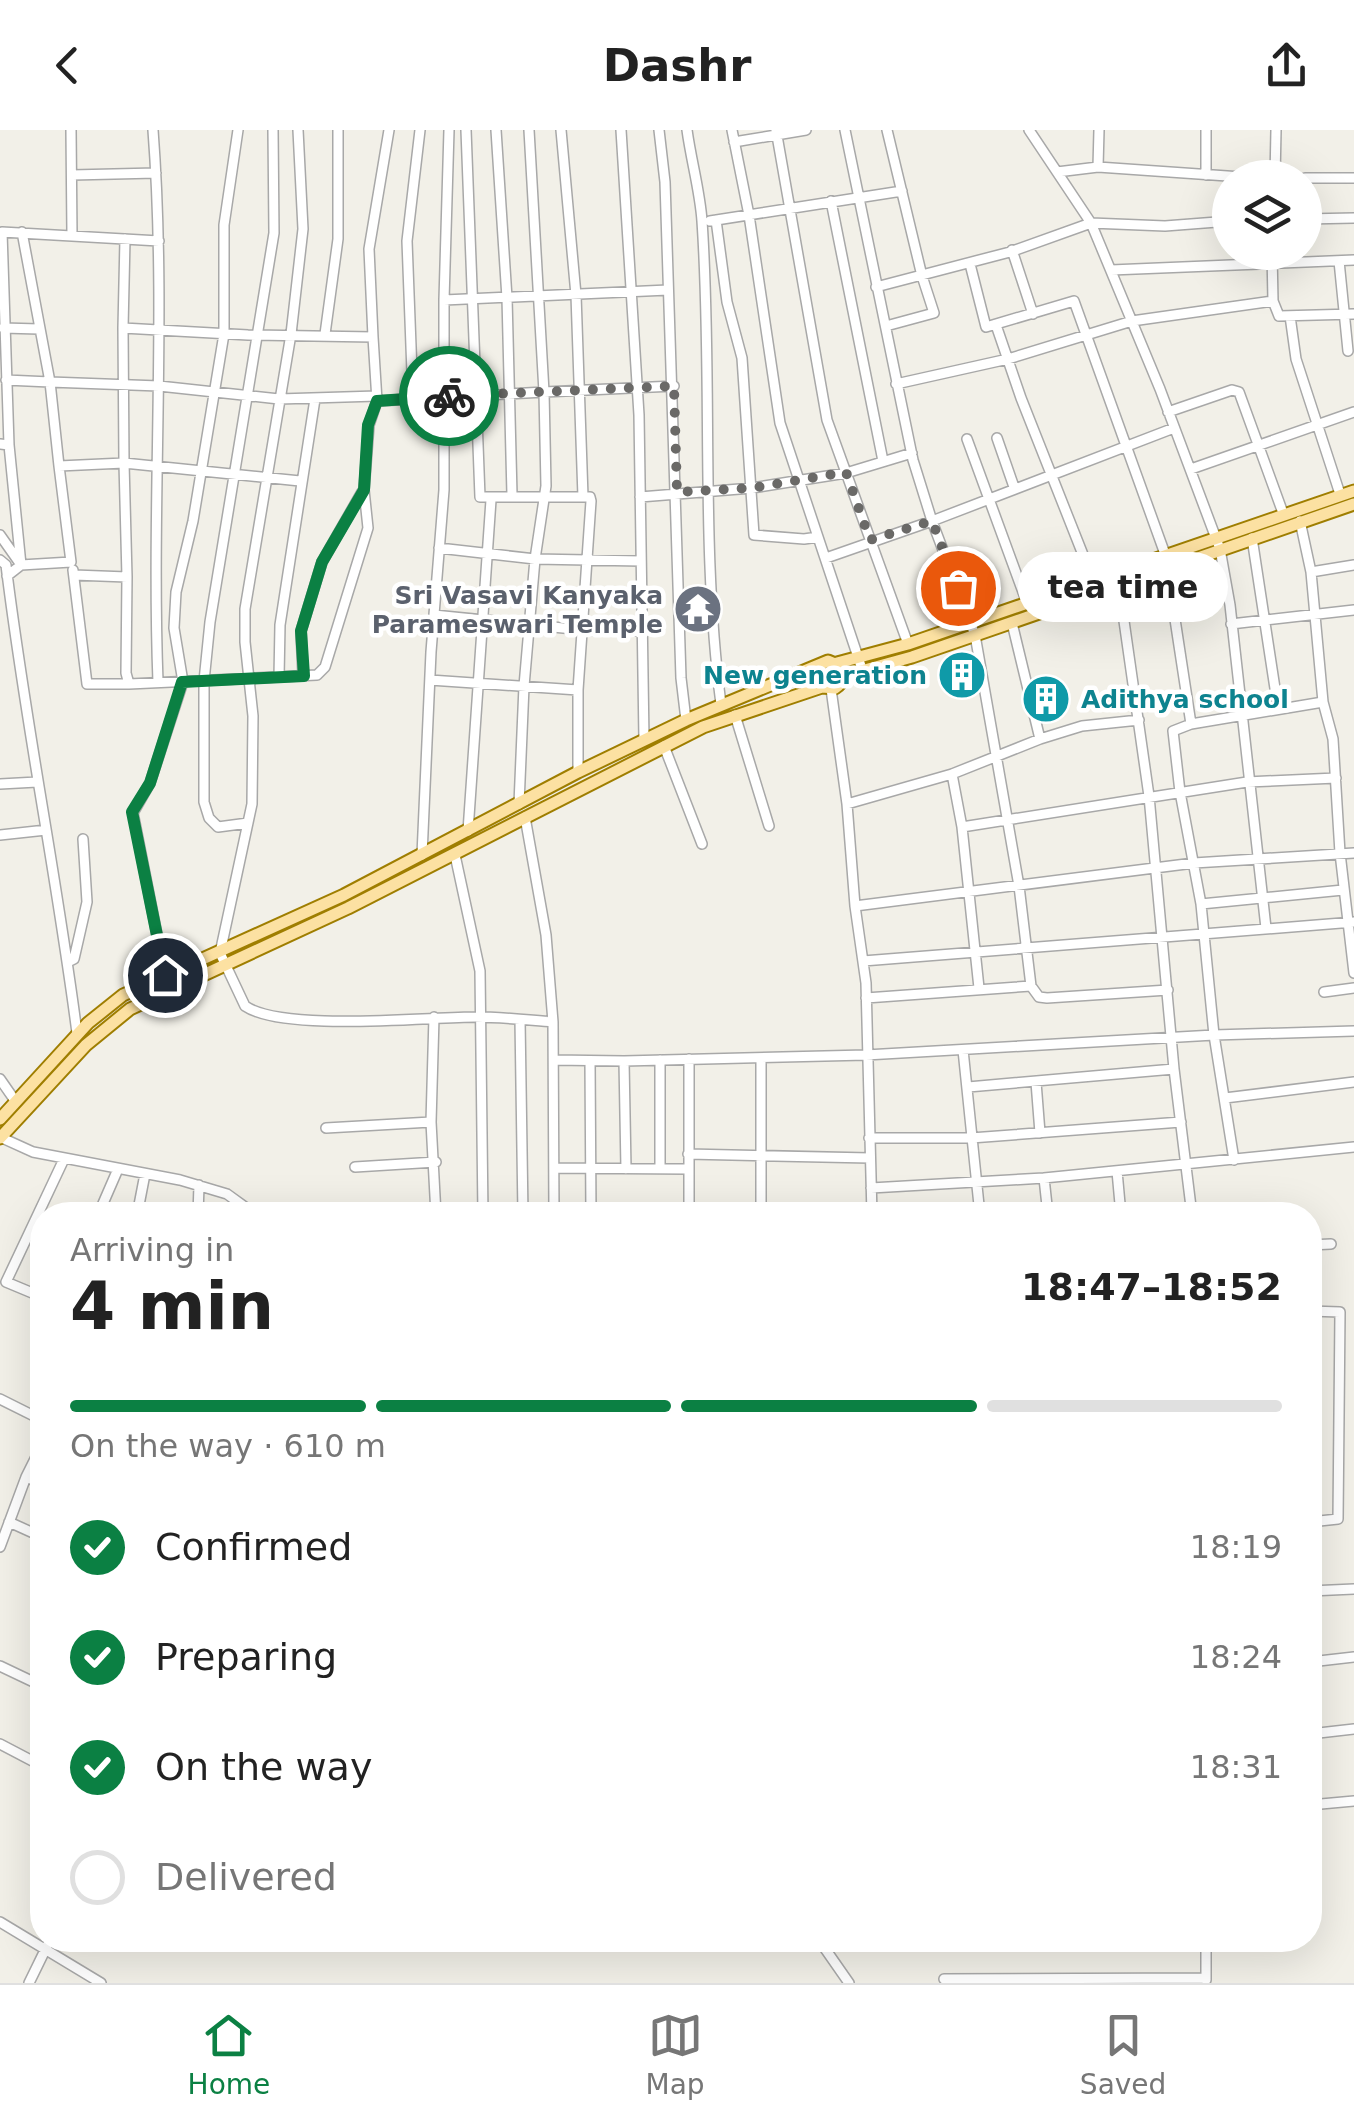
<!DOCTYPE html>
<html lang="en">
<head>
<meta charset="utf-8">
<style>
	:root { --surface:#fff; --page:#f2f2f2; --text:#222; --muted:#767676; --line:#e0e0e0; --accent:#0b8043 }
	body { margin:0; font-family:"DejaVu Sans",sans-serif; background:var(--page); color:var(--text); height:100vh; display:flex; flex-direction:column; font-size:38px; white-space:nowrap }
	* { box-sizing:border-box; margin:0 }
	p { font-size:32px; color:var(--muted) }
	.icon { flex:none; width:55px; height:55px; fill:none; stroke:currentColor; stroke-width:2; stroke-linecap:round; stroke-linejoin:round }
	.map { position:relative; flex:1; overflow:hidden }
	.side { position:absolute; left:30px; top:1072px; width:1292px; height:750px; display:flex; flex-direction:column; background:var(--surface); border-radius:40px; box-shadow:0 10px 40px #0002 }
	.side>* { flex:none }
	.tools { position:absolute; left:1212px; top:30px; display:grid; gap:20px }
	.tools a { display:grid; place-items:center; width:110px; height:110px; border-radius:50%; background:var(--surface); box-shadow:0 10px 40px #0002; font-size:50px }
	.pin { position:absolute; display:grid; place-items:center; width:85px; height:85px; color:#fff; margin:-42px; border:5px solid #fff; border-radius:50%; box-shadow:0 2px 10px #0007 }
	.courier { position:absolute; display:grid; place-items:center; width:100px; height:100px; margin:-50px; border:8px solid #0b8043; border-radius:50%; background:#fff; color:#222; box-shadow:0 2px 12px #0007 }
	.bubble { position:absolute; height:70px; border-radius:35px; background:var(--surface); box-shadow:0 10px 40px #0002; font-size:32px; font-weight:600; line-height:70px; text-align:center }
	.headline em { font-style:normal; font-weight:600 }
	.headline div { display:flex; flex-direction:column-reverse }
	.headline { display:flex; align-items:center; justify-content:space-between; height:170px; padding:0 40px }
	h1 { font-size:65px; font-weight:600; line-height:75px }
	.bar { display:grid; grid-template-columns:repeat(4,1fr); gap:15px 10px; align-content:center; height:120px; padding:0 40px }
	.bar i { height:12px; border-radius:8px; background:var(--line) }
	.bar .on { background:var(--accent) }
	.bar p { grid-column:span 4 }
	ol { padding:0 40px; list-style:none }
	li { display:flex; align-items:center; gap:30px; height:110px }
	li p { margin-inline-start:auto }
	li .icon { padding:10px; border-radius:50%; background:var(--accent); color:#fff; stroke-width:4 }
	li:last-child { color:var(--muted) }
	li i { width:55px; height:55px; border:5px solid var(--line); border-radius:50% }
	header { display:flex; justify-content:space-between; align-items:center; height:130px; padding:0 40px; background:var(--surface); font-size:45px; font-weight:600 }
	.tab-bar { display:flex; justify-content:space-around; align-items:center; height:140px; border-top:2px solid var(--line); background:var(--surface); font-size:28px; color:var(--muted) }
	.tab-bar a { display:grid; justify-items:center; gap:5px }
	.tab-bar .on { color:var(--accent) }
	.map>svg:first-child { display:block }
</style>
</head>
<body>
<header><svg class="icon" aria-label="back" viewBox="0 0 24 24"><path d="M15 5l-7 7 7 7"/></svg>Dashr<svg class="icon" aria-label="share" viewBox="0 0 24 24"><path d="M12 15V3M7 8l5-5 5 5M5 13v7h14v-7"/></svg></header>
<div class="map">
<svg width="1354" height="1853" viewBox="0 0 1354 1853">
	<rect width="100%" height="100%" fill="#f2f0e8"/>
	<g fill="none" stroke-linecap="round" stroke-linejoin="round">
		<g stroke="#a8a8a8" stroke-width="12">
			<path id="minor" d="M71 0 72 105
				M153 0C167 184 151 368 158 552
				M298 0 303 99 291 204 245 479V512L253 586 252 674 220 823 245 876C283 902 425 887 476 887 501 887 527 890 553 892
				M466 0 480 367H583
				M496 0 507 168 512 365
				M561 0 576 165 583 367H590L591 371 578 560V642
				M621 0 639 285 644 610
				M659 0 665 52 681 548 686 590
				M687 0C691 30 700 61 702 91 713 252 700 414 721 574
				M732 0 749 85 780 293 862 539
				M776 0 827 290 908 514
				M845 0 913 330 932 391 975 505 1019 756 1031 856 1039 867 1047 868 1168 860
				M1029 0 1091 93 1160 259 1220 419 1230 475 1266 798
				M734 12 806 0
				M1098 37 1099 0
				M1057 42 1098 37 1256 48
				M72 45 156 43
				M1206 45V0
				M1275 48 1276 0
				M1305 48H1354
				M831 71 883 331
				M1305 89 1354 88
				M716 90 727 172 742 228 754 405 804 409 818 407
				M710 91 902 61
				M22 102 50 252 159 256 279 269 377 266
				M1012 120 1033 184
				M1272 122 1273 171 1279 186 1354 184
				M1339 131 1348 221
				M970 134 986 197 1074 171 1165 424
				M1111 140 1354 130
				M876 157 1010 122 1091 93 1165 96 1230 91
				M444 170 449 0
				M1290 186 1296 229 1340 364
				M996 195 1021 268 1093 450
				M886 196 934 183 922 146 887 0
				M3 198 39 199
				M123 198 125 109
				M325 204 338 109V0
				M373 207 369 119 389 0
				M6 250 50 252 59 336
				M896 254 1008 229 1132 191 1273 171
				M413 269 407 111 420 0
				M1168 282 1232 260 1239 262 1283 383
				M997 308 1014 357
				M967 309 1027 473
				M0 314 9 315 21 435
				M9 315 2 102 159 111
				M1191 339 1354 282
				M640 367 752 358 846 343 912 323
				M1300 391 1311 442 1323 572 1333 609 1340 723 1354 843
				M0 405 19 432
				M1252 408 1278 578
				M439 418 535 429 641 431
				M826 428 932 391 1174 298
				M0 430 6 435C25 592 57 747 77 903
				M1167 437 1191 594
				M73 440 87 554H129
				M1311 442 1354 435
				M74 445 127 447 126 543 129 554 317 545 325 537 368 398 364 360 369 295 377 271
				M7 446 21 435 71 432 59 336 124 333 123 198 248 205 373 207 377 271 544 262 529 0
				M127 447 124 333 300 351
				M1119 456 1149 666 1174 939 1192 1085
				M434 485 583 500 640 501
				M1012 493 1040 609
				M1231 494 1354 480
				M303 546 301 501 322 432 362 362
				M279 547 280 495 315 269
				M430 550 578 560
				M831 559 847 674 855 776 866 853 872 1085
				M735 585 769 696
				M664 616 702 714
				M952 644 962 697 979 858
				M0 654 37 652
				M519 674 524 556 535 429 546 356 544 262 674 256
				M847 674 952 644 1040 609 1082 596 1139 590
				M525 687 546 805 553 892 554 1085
				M248 693 218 697 209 688 204 672V551L210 492 274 103 273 0
				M962 697 1247 652 1336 648
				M468 701 491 370
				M0 705 46 700
				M422 725 431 522 444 360V170L668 160
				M455 725 480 841 483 1085
				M1201 774 1343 760
				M855 776 1194 733 1354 723
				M863 831 1354 792
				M68 832 74 829 87 772 83 709
				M165 845 133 683 150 653 183 552 174 498 176 462 193 391 224 204V95L238 0
				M1324 862 1354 858
				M866 868 1031 856
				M434 887 431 992 436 1085
				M520 890 523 1085
				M963 920 980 1085
				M761 928V1085
				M689 929V1085
				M554 930 624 931
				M590 931 591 1085
				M0 949 16 972
				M1036 952 1040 1003
				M968 957 1174 939
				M1225 968 1354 952
				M326 998 431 992
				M0 1007 33 1022 180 1050 227 1064 256 1085
				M869 1008H971L1181 992
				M688 1024 870 1028
				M1234 1030 1214 905 1201 774 1180 662 1173 601 1191 594 1323 572
				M355 1037 436 1032
				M555 1038 688 1039
				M660 1038V930
				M626 1039 624 931 866 925 1214 905 1354 901
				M1117 1041 1121 1085
				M145 1044 139 1075 146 1085
				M1044 1048 1048 1085
				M871 1058 1044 1048 1354 1017
				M98 1085 118 1039
				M198 1085 199 1055
				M746 1085 872 1080
				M1310 1115 1331 1114
				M42 1167 6 1152 64 1029
				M1310 1181 1340 1182 1338 1389 1310 1392
				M0 1269 42 1290
				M26 1347 42 1315
				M9 1392 42 1407
				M0 1417 26 1347 42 1354
				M1310 1461 1354 1459
				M1310 1532 1354 1527
				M0 1536 42 1556
				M1310 1604 1354 1599
				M0 1614 42 1636
				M1310 1675 1354 1671
				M0 1792 101 1853
				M819 1810 849 1853
				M1206 1810V1850
				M944 1849 1206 1848
				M29 1853 50 1810"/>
		</g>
		<g stroke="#9f7e00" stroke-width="15">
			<path id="major" d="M837 533 908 514 1354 361
				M843 546 912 527 1354 374
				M0 989 88 893 123 865 344 765 578 642 686 590 828 531 840 536C845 545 843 553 835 558L822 557 816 550 818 538
				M0 1008 86 915 130 879 348 778 703 597 822 557"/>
		</g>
		<use href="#minor" stroke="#fff" stroke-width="9"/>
		<use href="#major" stroke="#fce1a2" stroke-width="11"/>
	</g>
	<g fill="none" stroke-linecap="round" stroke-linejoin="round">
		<path stroke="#6a6967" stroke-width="10" stroke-dasharray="0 18" d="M449 266 674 256 677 362 752 358 846 342 870 410 932 391 958 458"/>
		<path stroke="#0b8043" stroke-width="12" d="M165 845 132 682 150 653 182 552 304 546 301 501 322 432 364 360 368 295 377 271 449 266"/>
	</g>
	<defs>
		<g id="temple-disc" transform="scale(2.5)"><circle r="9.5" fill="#6b7280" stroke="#fff"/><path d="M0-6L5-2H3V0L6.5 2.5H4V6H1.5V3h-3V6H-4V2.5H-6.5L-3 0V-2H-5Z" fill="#fff"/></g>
		<g id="building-disc" transform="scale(2.5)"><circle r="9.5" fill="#0f9aa8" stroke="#fff"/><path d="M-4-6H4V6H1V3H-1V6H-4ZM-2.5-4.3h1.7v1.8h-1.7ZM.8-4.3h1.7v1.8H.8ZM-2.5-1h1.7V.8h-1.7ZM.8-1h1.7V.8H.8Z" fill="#fff"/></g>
	</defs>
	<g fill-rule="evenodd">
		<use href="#temple-disc" x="698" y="479"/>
		<use href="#building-disc" x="962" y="545"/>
		<use href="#building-disc" x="1046" y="569"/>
	</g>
	<g text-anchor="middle" stroke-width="9" stroke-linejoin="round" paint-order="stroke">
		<g font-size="25" font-weight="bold" fill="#5b616d" stroke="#fff" text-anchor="end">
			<text x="663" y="474">Sri Vasavi Kanyaka<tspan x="663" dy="29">Parameswari Temple</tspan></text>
		</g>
		<g font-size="25" font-weight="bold" fill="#0d838f" stroke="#fff" text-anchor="end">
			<text x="927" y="554">New generation</text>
			<text x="1081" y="578" text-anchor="start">Adithya school</text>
		</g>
	</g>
</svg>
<div class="tools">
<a><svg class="icon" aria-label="layers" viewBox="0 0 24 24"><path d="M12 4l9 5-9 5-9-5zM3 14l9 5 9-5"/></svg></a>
</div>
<div class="pin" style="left:958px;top:458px;background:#ea580c"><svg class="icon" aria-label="bag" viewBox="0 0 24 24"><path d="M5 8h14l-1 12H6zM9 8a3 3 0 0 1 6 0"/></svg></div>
<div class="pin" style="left:165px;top:845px;background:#1f2937"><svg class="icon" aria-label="home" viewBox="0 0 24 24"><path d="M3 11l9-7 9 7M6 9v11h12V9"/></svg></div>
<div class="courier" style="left:449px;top:266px"><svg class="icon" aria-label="bike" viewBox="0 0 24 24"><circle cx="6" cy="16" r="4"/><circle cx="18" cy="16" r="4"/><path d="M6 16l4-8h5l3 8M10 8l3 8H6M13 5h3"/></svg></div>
<div class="bubble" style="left:1018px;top:422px;width:210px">tea time</div>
<section class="side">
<div class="headline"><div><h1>4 min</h1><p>Arriving in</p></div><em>18:47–18:52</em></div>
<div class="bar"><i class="on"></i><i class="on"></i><i class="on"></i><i></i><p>On the way · 610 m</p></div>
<ol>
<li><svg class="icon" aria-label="check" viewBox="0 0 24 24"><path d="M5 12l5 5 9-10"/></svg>Confirmed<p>18:19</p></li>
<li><svg class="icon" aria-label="check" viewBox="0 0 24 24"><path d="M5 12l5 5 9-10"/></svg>Preparing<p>18:24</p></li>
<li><svg class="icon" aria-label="check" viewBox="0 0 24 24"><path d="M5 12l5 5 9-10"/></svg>On the way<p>18:31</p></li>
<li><i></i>Delivered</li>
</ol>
</section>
</div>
<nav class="tab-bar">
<a class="on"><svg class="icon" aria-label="home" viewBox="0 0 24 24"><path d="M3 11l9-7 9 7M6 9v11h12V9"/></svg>Home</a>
<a><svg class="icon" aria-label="map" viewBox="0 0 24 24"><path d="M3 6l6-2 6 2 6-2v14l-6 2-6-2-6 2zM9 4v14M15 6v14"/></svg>Map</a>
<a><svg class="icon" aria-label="saved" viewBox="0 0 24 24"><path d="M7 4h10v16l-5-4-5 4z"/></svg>Saved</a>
</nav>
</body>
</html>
